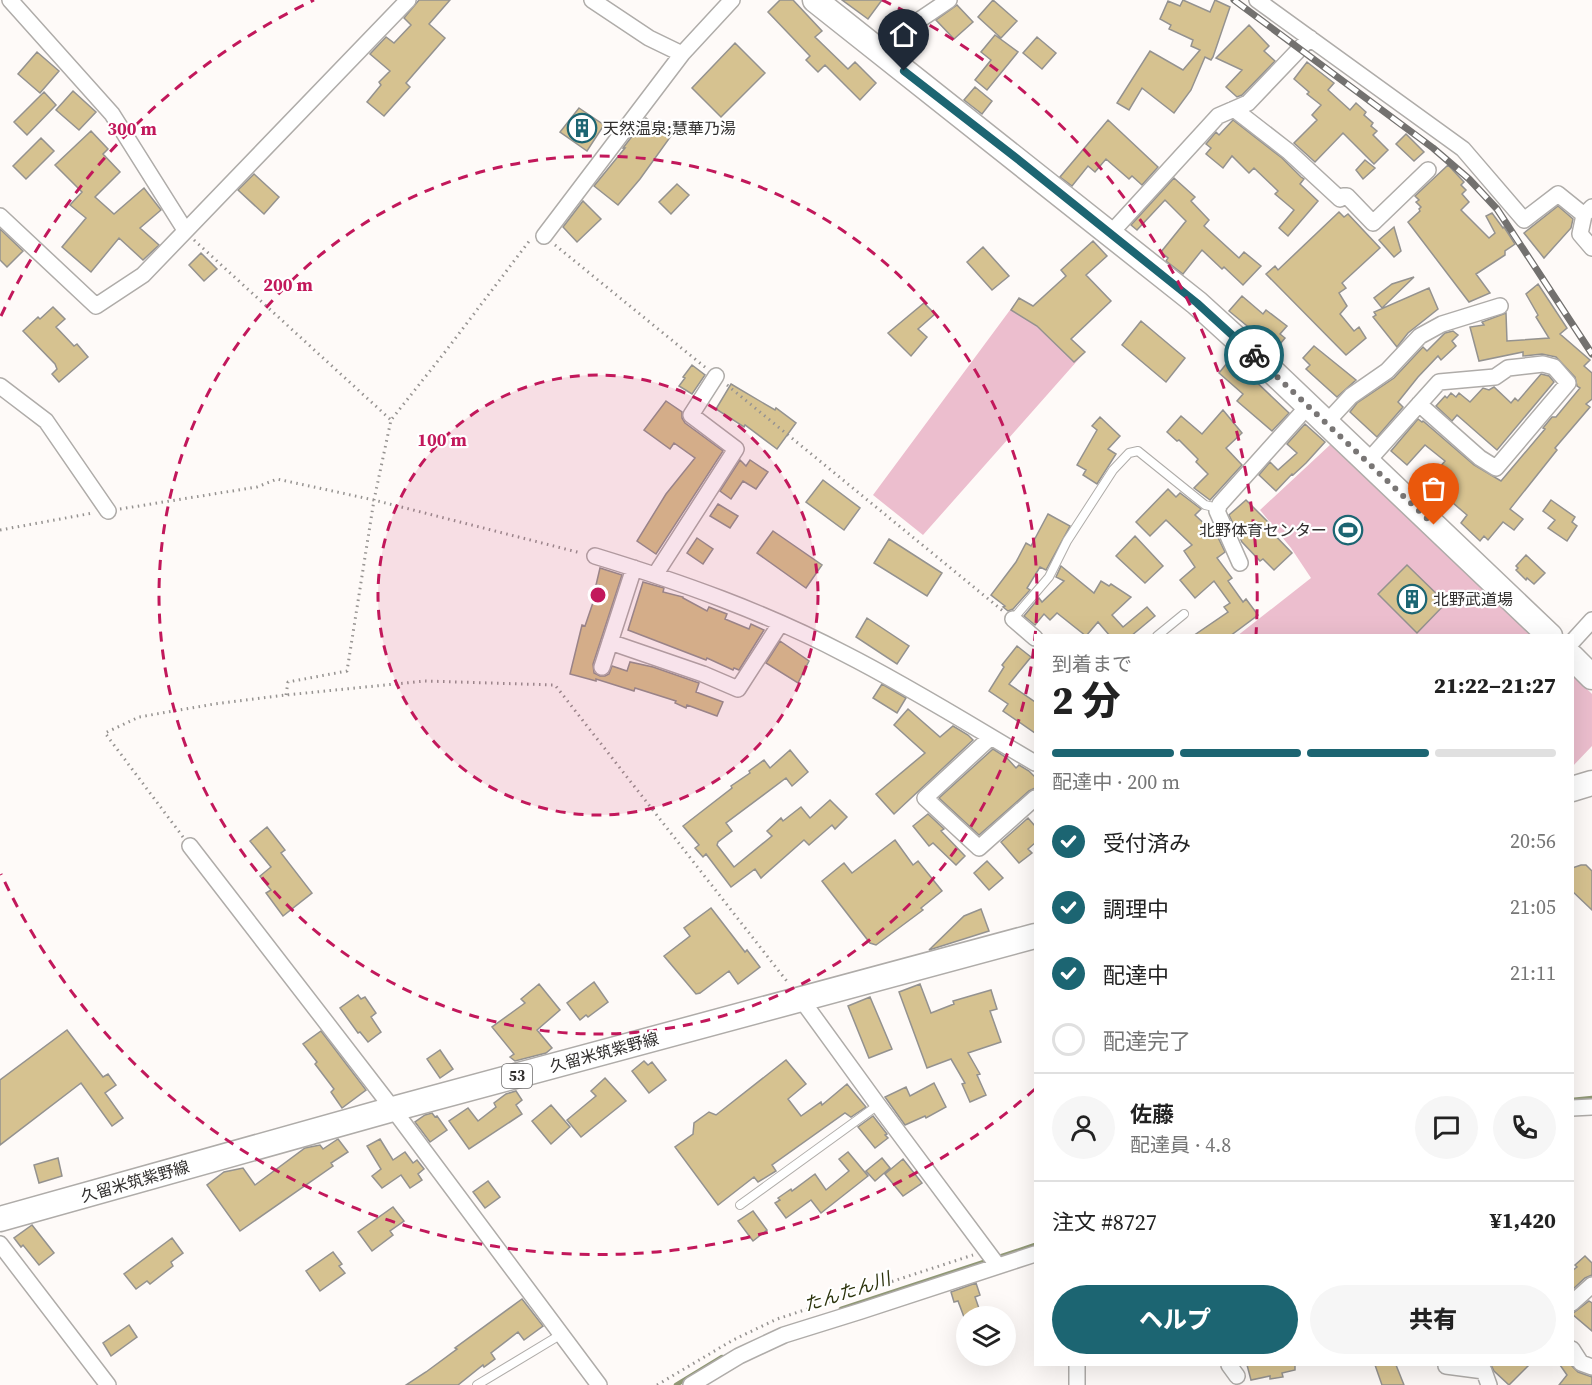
<!DOCTYPE html>
<html lang="ja">
<head>
<meta charset="utf-8">
<style>
	:root { --surface:#fff; --page:#f6f6f6; --text:#222; --muted:#767676; --line:#e0e0e0; --accent:#1c6572 }
	body { margin:0; font-family:"Source Serif 4","Noto Sans JP",serif; background:var(--page); color:var(--text); height:100vh; display:flex; flex-direction:column; font-size:22px; white-space:nowrap }
	* { box-sizing:border-box; margin:0 }
	p { font-size:20px; color:var(--muted) }
	.icon { flex:none; width:33px; height:33px; fill:none; stroke:currentColor; stroke-width:2; stroke-linecap:round; stroke-linejoin:round }
	.map { position:relative; flex:1; overflow:hidden }
	.drawer { position:absolute; left:1034px; top:634px; width:540px; height:732px; display:flex; flex-direction:column; background:var(--surface); border-radius:0px; box-shadow:0 6px 24px #0002 }
	.drawer>* { flex:none }
	.buttons { position:absolute; left:956px; top:1306px; display:grid; gap:12px }
	.buttons a { display:grid; place-items:center; width:60px; height:60px; border-radius:50%; background:var(--surface); box-shadow:0 6px 24px #0002; font-size:30px }
	.pin { position:absolute; display:grid; place-items:center; width:51px; height:51px; color:#fff; margin:-62px -26px; border-radius:50% 50% 50% 0; rotate:-45deg; box-shadow:0 0 6px #0007 }
	.pin .icon { rotate:45deg }
	.courier { position:absolute; display:grid; place-items:center; width:60px; height:60px; margin:-30px; border:4px solid #1c6572; border-radius:50%; background:#fff; color:#222; box-shadow:0 2px 8px #0007 }
	.overview em { font-style:normal; font-weight:800 }
	.overview div { display:flex; flex-direction:column-reverse }
	.overview { display:flex; align-items:center; justify-content:space-between; height:102px; padding:0 18px }
	h1 { font-size:39px; font-weight:800; line-height:45px }
	.bar { display:grid; grid-template-columns:repeat(4,1fr); gap:9px 6px; align-content:center; height:72px; padding:0 18px }
	.bar i { height:8px; border-radius:4px; background:var(--line) }
	.bar .on { background:var(--accent) }
	.bar p { grid-column:span 4 }
	.line { display:flex; align-items:center; gap:15px; padding:0 18px; border-top:2px solid var(--line) }
	.line div { flex:1 }
	.round { display:grid; place-items:center; flex:none; width:63px; height:63px; border-radius:32px; background:var(--page) }
	ol { padding:0 18px; list-style:none }
	li { display:flex; align-items:center; gap:18px; height:66px }
	li p { margin-inline-start:auto }
	li .icon { padding:6px; border-radius:50%; background:var(--accent); color:#fff; stroke-width:4 }
	li:last-child { color:var(--muted) }
	li i { width:33px; height:33px; border:3px solid var(--line); border-radius:50% }
	.primary-button { display:flex; gap:12px; margin-top:auto; padding:12px 18px }
	.primary-button a { flex:1; height:69px; border-radius:36px; background:var(--accent); color:#fff; font-size:24px; font-weight:800; line-height:69px; text-align:center }
	.primary-button a+a { background:var(--page); color:var(--text) }
	.map>svg:first-child { display:block }
</style>
</head>
<body>
<div class="map">
<svg width="1592" height="1385" viewBox="0 0 1592 1385">
	<rect width="100%" height="100%" fill="#fefaf8"/>
	<path fill="#ecbece" d="M1019 298 1044 312 1085 352 923 535 873 495Z
		M1331 444 1532 636H1237L1311 578 1291 548 1260 510Z
		M1572 674 1592 694V746L1572 767Z"/>
	<g fill="none" stroke-linecap="round" stroke-linejoin="round">
		<path stroke="#909875" stroke-width="4.5" d="M1572 1100 1592 1098
			M841 1309 1035 1245
			M676 1385 722 1357"/>
	</g>
	<path fill="#d6c290" stroke="#94928f" stroke-width="1.5" d="M419 0H450L429 24 445 38 406 83 410 87 384 116 367 102 381 85 379 82 390 71 370 54 386 37 394 43 411 25 404 18Z
		M780 0H793L822 31 815 37 848 69 855 62 876 83 860 100 825 65 818 72 806 60 810 56 768 12Z
		M842 0H882L868 19Z
		M993 0 1017 21 1001 38 978 17Z
		M1183 0 1210 12 1215 0 1230 7 1213 57 1211 60 1205 57 1191 90 1174 113 1142 88 1129 110 1117 103 1150 51 1183 70 1200 50 1191 46 1193 40 1169 29 1171 25 1160 19 1168 1 1180 6Z
		M957 5 973 22 954 39 936 20Z
		M1249 25 1269 46 1264 51 1275 61 1242 95 1237 97 1226 87 1242 70 1216 58Z
		M995 35 1018 52 987 90 975 80 991 60 981 52Z
		M1037 37 1056 53 1042 69 1023 53Z
		M735 43 765 73 721 117 692 88Z
		M37 52 59 71 40 93 18 74Z
		M1307 62 1334 83 1328 90 1350 110 1356 103 1366 112 1364 115 1373 123 1371 126 1377 131 1373 135 1388 150 1374 164 1343 133 1315 162 1294 143 1317 120 1312 115 1321 105 1307 94 1309 92 1294 79Z
		M975 87 992 101 982 114 964 100Z
		M73 91 96 112 79 130 56 110Z
		M44 92 56 105 27 135 14 122Z
		M579 108 604 125 587 151 560 132Z
		M646 118 671 136 640 179 618 205 594 186 625 148H623Z
		M1108 120 1158 167 1142 185 1132 176 1129 179 1106 159 1095 172 1088 166 1072 186 1060 177Z
		M1233 120 1282 158 1301 177 1304 179 1300 184 1318 201 1288 236 1279 228 1294 210 1275 194 1278 191 1254 168 1249 173 1232 156 1223 168 1206 154 1211 148 1206 144 1216 132 1219 135Z
		M91 131 108 149 103 154 120 172 95 197 114 214 144 188 161 210 140 228 159 245 143 260 119 238 91 272 62 247 86 218 70 205 82 192 55 165Z
		M1406 134 1424 152 1414 161 1396 144Z
		M41 138 54 151 26 179 13 166Z
		M1365 160 1375 168 1363 179 1356 170Z
		M1448 165 1464 182 1461 185 1466 190 1462 194 1469 202 1461 210 1489 238 1495 233 1486 216 1492 213 1503 228 1504 227 1515 244 1505 251V255L1476 274 1490 293 1469 302 1408 222 1420 211 1419 209 1421 207 1416 202 1419 200 1415 196Z
		M254 174 279 197 264 214 238 190Z
		M1174 178 1195 197 1191 201 1209 220 1204 226 1239 258 1244 252 1261 266 1243 285 1224 267 1222 269 1202 250 1183 274 1166 261 1168 258 1161 252 1186 221 1165 200 1137 230 1131 225Z
		M677 184 689 195 671 214 659 202Z
		M583 201 601 219 577 242 563 227Z
		M1558 206 1573 219 1571 228 1544 258 1524 233Z
		M1339 212 1344 217 1348 214 1380 248 1342 283 1346 288 1339 293 1347 306 1340 314 1354 331 1359 327 1366 338 1346 355 1266 274 1275 266 1278 270Z
		M1394 227 1401 251 1394 257 1379 240Z
		M0 229 23 251 7 267 0 260Z
		M1093 241 1107 256 1086 275 1111 301 1071 339 1085 352 1074 362 1037 326 1011 310 1019 298 1033 306 1066 276 1061 270Z
		M983 247 1009 276 992 290 967 262Z
		M201 253 217 269 204 281 189 265Z
		M1414 277 1382 308 1374 298 1392 284Z
		M1538 284 1567 328 1560 334 1590 360 1584 366 1592 373V399L1586 404 1590 407 1555 448 1557 450 1510 509 1523 519 1514 530 1503 522 1488 540 1484 536 1480 541 1461 523 1467 515 1446 497 1443 500 1434 492 1432 495 1423 487 1445 461 1425 445 1407 465 1391 451 1418 419 1422 422 1423 421 1474 465 1501 481 1545 429 1543 428 1552 417H1556L1580 388 1577 386 1575 377 1556 357 1542 354 1523 356V352L1479 361 1470 327 1484 325 1482 322 1506 313 1507 341 1549 338 1536 317 1538 315 1526 294Z
		M1429 288 1438 309 1408 333 1397 347 1373 317 1376 315 1374 312Z
		M1242 296 1263 314 1266 310 1287 326 1280 334 1285 338 1275 350 1251 331 1252 330 1229 311Z
		M924 303 935 314 918 329 927 337 911 356 888 333Z
		M53 307 65 319 56 327 74 346 77 344 88 357 59 382 52 374 57 369 55 364 23 331 38 317 40 319Z
		M1141 321 1185 358 1166 382 1122 345Z
		M1453 331 1458 335 1452 341 1456 346 1441 360 1438 356 1418 377 1398 402 1403 407 1377 437 1350 412 1357 403 1394 378 1423 347 1427 351 1445 333Z
		M1314 346 1356 380 1337 397 1306 369 1310 365 1303 358Z
		M1231 358 1289 413 1272 431 1237 401 1243 394 1219 373Z
		M692 365 705 375 692 394 679 386 685 378 683 377Z
		M1541 374 1549 376 1554 382 1497 450 1457 415 1452 421 1436 406 1445 396 1447 398 1451 393 1456 397 1459 393 1470 402 1483 388 1489 390 1494 387 1511 403 1515 398 1518 401Z
		M731 384 775 410 776 408 796 423 777 449 745 425 744 427 716 409Z
		M666 401 682 412V418L685 423 723 451 656 554 637 541 666 494 695 458 674 443 670 449 644 430Z
		M1223 410 1242 433 1226 448 1242 465 1210 500 1194 488 1208 474 1196 462 1198 459 1179 440 1177 441 1167 432 1181 416 1202 434Z
		M1100 417 1120 436 1108 449 1116 454 1097 484 1083 475 1086 470 1077 465 1097 430 1092 426Z
		M1305 424 1325 442 1306 463 1293 475 1292 474 1276 491 1259 475 1270 462 1278 470 1297 453 1287 444Z
		M740 460 746 466 750 460 768 472 756 489 743 481 731 499 720 491Z
		M823 480 860 508 844 530 806 502Z
		M1168 489 1176 497 1180 493 1201 509 1195 515 1210 529 1213 527 1225 552 1217 558 1232 578 1228 581 1243 602 1246 599 1258 615 1230 636H1193L1228 612 1224 607 1230 603 1214 581 1195 598 1180 580 1195 567 1184 551 1192 545 1166 520 1150 536 1136 522Z
		M1246 500 1270 524 1267 527 1292 553 1274 570 1263 559 1260 561 1242 542 1229 515Z
		M1551 500 1575 517 1572 522 1577 526 1567 541 1548 528 1555 520 1543 511Z
		M718 504 738 516 730 528 710 516Z
		M1048 514 1070 526 1046 570 1040 567 1027 588 1030 590 1013 609 1008 611 1003 607 1005 606 991 595 1016 562 1026 543 1031 546Z
		M773 531 822 565 806 588 757 553Z
		M1135 536 1163 566 1145 583 1116 556Z
		M697 538 713 549 703 564 687 553Z
		M889 539 942 573 927 596 874 563Z
		M1526 555 1545 573 1534 584 1527 578 1526 580 1516 570 1518 568 1516 566Z
		M1407 565 1446 603 1417 633 1378 594Z
		M1061 566 1094 593 1101 581 1109 586 1111 584 1131 597 1112 615 1123 627 1147 607 1155 616 1131 636H1110L1098 622 1086 636 1057 613 1050 620 1044 614 1035 625 1024 616 1039 598 1042 602 1064 581 1056 577Z
		M600 568 622 575 593 664 594 673 600 676H605L609 674 612 666 627 671 630 662 653 667 699 683 696 692 723 702 717 716 687 705 686 708 675 703 676 701 635 688 634 691 596 679V681L570 674 582 625 585 626 599 585H596Z
		M643 582 664 588 663 592 683 597V598L707 611 709 607 727 614 725 619 749 629 751 624 764 630 739 670 734 668 733 670 707 658 706 660 628 630Z
		M867 618 909 646 897 664 856 637Z
		M780 641 809 661 798 683 766 663Z
		M1017 646 1031 657 1009 684 1035 702V733L1003 711 1008 704 989 691 1004 667 1002 665Z
		M882 684 906 698 897 713 873 698Z
		M908 709 940 737 953 726 968 735 973 740 894 814 876 794 925 753 894 725Z
		M993 749 1007 758 1016 768 1019 765 1029 771 1035 777V788L1029 791 979 835 939 798Z
		M790 750 808 772 792 786 786 778 726 823 732 831 718 842 717 845 734 867 772 836 767 831 781 818 783 821 801 807 810 818 830 800 847 817 835 829 832 825 809 845 804 840 761 878 755 869 731 887 706 854 703 857 695 848 699 845 683 826 732 788 731 786 750 773 749 771 764 760 770 768Z
		M928 814 944 829 941 831 965 856 956 865 933 843 929 846 913 826Z
		M1028 818 1035 826V843L1028 849 1032 853 1019 863 1001 842Z
		M267 827 285 850 281 853 312 893 283 916 266 893 271 890 260 876 271 867 250 841Z
		M895 840 913 865 918 861 942 891 921 908 923 910 876 945 870 943 822 881 844 863 852 873Z
		M987 861 1003 878 989 890 974 873Z
		M1581 865H1586L1592 871V910L1572 891V868Z
		M711 908 745 952 747 950 760 967 738 984 729 971 700 993 696 994 664 956 690 936 684 928Z
		M981 909 989 931 929 950 964 916Z
		M594 982 608 1002 588 1017 586 1015 580 1020 567 1003Z
		M539 984 560 1010 537 1030 552 1048 546 1053 515 1061 510 1057 514 1054 492 1027 525 1003 521 999Z
		M920 984 931 1013 954 1004 953 1001 991 990 997 1009 990 1011 1001 1042 968 1053 980 1074 977 1075 986 1095 970 1102 962 1084 965 1083 951 1059 927 1068 899 992Z
		M358 995 361 999 365 997 376 1013 371 1017 381 1032 368 1042 360 1032 358 1033 340 1008Z
		M870 997 892 1049 869 1058 848 1006Z
		M67 1030 103 1077 108 1074 116 1085 105 1093 123 1118 112 1126 81 1083 0 1145V1080Z
		M321 1031 366 1090 342 1108 331 1092 334 1089 315 1064 317 1062 303 1044Z
		M440 1050 453 1069 440 1078 427 1059Z
		M786 1060 806 1084 788 1099 801 1116 821 1102 822 1105 847 1084 866 1107 851 1117 845 1113 772 1165 776 1171 758 1182 754 1177 718 1205 675 1147 693 1134 694 1123 709 1112 716 1115Z
		M644 1061 648 1065 652 1062 666 1080 649 1093 632 1071Z
		M605 1078 626 1101 581 1137 567 1120 596 1096 591 1091Z
		M934 1083 946 1107 926 1118 925 1116 905 1125 885 1097 906 1087 910 1096Z
		M516 1091 522 1100 516 1105 522 1114 469 1149 449 1121 468 1108 478 1121 496 1107 494 1103 506 1094Z
		M551 1105 570 1127 551 1144 532 1121Z
		M432 1113 435 1117 437 1116 447 1130 430 1142 415 1122 425 1115Z
		M873 1116 887 1134 885 1135 888 1138 875 1148 858 1127Z
		M338 1139 348 1152 331 1163 333 1166 240 1231 207 1185 224 1172 243 1168 255 1185 305 1148 320 1145 323 1149Z
		M380 1139 393 1160 405 1152 413 1163 417 1160 424 1169 418 1174 422 1180 410 1188 401 1175 382 1188 372 1176 381 1169 367 1146Z
		M848 1152 868 1176 821 1213 811 1200 786 1218 775 1203 780 1200 778 1198 791 1189 792 1191 815 1174 826 1190 849 1171 839 1159Z
		M58 1158 62 1176 39 1183 34 1165Z
		M882 1158 890 1168 875 1181 866 1171Z
		M903 1159 922 1183 903 1196 885 1174Z
		M488 1181 500 1197 485 1208 473 1192Z
		M393 1207 404 1221 390 1231 393 1235 372 1251 358 1232Z
		M753 1211 767 1230 753 1241 738 1221Z
		M32 1225 54 1253 39 1265 23 1245 21 1247 14 1238Z
		M172 1238 183 1253 171 1262 173 1266 150 1284 147 1281 136 1289 124 1274Z
		M333 1252 342 1264 339 1266 345 1273 320 1291 306 1271Z
		M1585 1256 1592 1263V1275L1585 1278 1572 1290V1271L1577 1267 1575 1265Z
		M976 1283 980 1295 975 1297 982 1317H964L958 1301 954 1302 951 1292Z
		M522 1299 543 1326 524 1340 518 1332 491 1353 495 1359 484 1367 483 1365 458 1385H406L426 1372 457 1349 455 1348Z
		M1589 1301 1592 1303V1331L1572 1314Z
		M129 1325 137 1337 111 1356 103 1343Z
		M1247 1365H1295V1370L1282 1373 1283 1377 1270 1379V1376L1251 1380Z
		M1375 1365H1396L1404 1385H1382Z
		M1491 1365H1529L1509 1385 1494 1371Z
		M1560 1365H1571L1578 1372 1592 1377V1385H1559L1567 1375Z"/>
	<g fill="none" stroke-linecap="round" stroke-linejoin="round">
		<g stroke="#afaca9" stroke-width="10">
			<path id="service" d="M1013 619 1049 577 1067 541 1113 470 1129 453 1138 451 1205 505 1218 508
				M1157 636 1184 614
				M740 1205 878 1105
				M477 1385 560 1335"/>
		</g>
		<g stroke="#afaca9" stroke-width="18">
			<path id="minor" d="M10 0 112 114 185 230
				M592 0 649 38 682 54
				M1257 0 1463 149 1524 220 1558 194 1584 215
				M886 57 912 25 949 0
				M1234 109 1288 151 1340 199 1343 196H1347L1373 223 1428 170
				M1592 207 1584 215 1580 234 1592 248
				M0 216 96 306 143 275 408 0
				M1110 234 1218 116 1248 103 1310 38
				M544 236 682 54 732 0
				M0 386 46 421 108 511
				M1326 423 1351 396 1387 371 1420 336 1442 324 1500 306
				M1367 462 1439 382 1495 377 1508 368 1543 364 1554 367 1568 383 1496 468 1480 458 1419 404
				M595 556C680 582 765 612 845 654 910 687 972 726 1035 763
				M1240 563 1217 511 1220 504 1308 406
				M655 575 736 449 691 415 716 376
				M1013 619 1035 638
				M610 642 703 674 738 689 780 624
				M1572 642 1592 620
				M602 667 634 568
				M991 737 925 798 979 848 1035 798
				M190 846 393 1109 599 1385
				M801 999 878 1105 998 1266
				M1572 1108 1592 1107
				M0 1244 108 1385
				M1572 1303 1592 1285
				M1572 1349 1581 1363 1592 1367
				M1229 1365 1237 1376
				M1446 1366 1484 1371 1489 1385
				M691 1385 739 1356 784 1335 861 1311 1035 1254
				M1077 1385V1365"/>
		</g>
		<g stroke="#afaca9" stroke-width="27">
			<path id="primary" d="M815 0 1197 303 1274 373 1550 636
				M1572 657 1592 677
				M1572 789 1592 783
				M0 1219 393 1109 1035 936"/>
		</g>
		<path stroke="#969391" stroke-width="3" stroke-dasharray="1.5 4.5" stroke-linecap="butt" d="M194 240 391 420
			M555 245 706 368
			M727 385 1003 611
			M120 509 257 487 277 479 374 500 581 553
			M0 530 93 513
			M286 695 288 682 347 671 374 500 391 420 445 352 530 240
			M183 837 105 733 139 717 214 704 286 695 425 681 555 685 789 984
			M657 1385 733 1340 777 1319 973 1255"/>
		<use href="#service" stroke="#fff" stroke-width="8"/>
		<use href="#minor" stroke="#fff" stroke-width="15"/>
		<use href="#primary" stroke="#fff" stroke-width="24"/>
		<g stroke="#73716f" stroke-width="7">
			<path id="rail" d="M1234 0 1433 148 1469 179 1497 209 1592 354"/>
		</g>
		<use href="#rail" stroke="#fff" stroke-width="4.5" stroke-dasharray="14" stroke-linecap="butt"/>
	</g>
	<g fill="none" stroke-linecap="round" stroke-linejoin="round">
		<path stroke="#797675" stroke-width="6" stroke-dasharray="0 10.8" d="M1254 355 1434 525"/>
		<path stroke="#1c6572" stroke-width="8" d="M904 71 1015 157 1197 303 1254 355"/>
	</g>
	<circle cx="598" cy="595" r="220" fill="#c2185b" fill-opacity=".12"/>
	<g fill="none" stroke="#c2185b" stroke-width="3" stroke-dasharray="10 8">
		<circle cx="598" cy="595" r="220"/>
		<circle cx="598" cy="595" r="439"/>
		<path d="M1035 1089A659 659 0 0 1 1 874M1 316A659 659 0 0 1 314 0M882 0A659 659 0 0 1 1256 635"/>
	</g>
	<defs>
		<g id="building-ring" transform="scale(1.5)"><circle r="9.5" fill="#fff" stroke="#1c6572" stroke-width="1.5"/><path d="M-4-6H4V6H1V3H-1V6H-4ZM-2.5-4.3h1.7v1.8h-1.7ZM.8-4.3h1.7v1.8H.8ZM-2.5-1h1.7V.8h-1.7ZM.8-1h1.7V.8H.8Z" fill="#1c6572"/></g>
		<g id="stadium-ring" transform="scale(1.5)"><circle r="9.5" fill="#fff" stroke="#1c6572" stroke-width="1.5"/><path d="M0-5a6.5 5 0 1 0 0 10a6.5 5 0 1 0 0-10ZM-3.5-1.8h7v3.6h-7Z" fill="#1c6572"/></g>
	</defs>
	<g fill-rule="evenodd">
		<use href="#building-ring" x="582" y="128"/>
		<use href="#stadium-ring" x="1348" y="530"/>
		<use href="#building-ring" x="1412" y="599"/>
	</g>
	<g text-anchor="middle" stroke-width="4.5" stroke-linejoin="round" paint-order="stroke">
		<rect fill="#fff" stroke="#6f6d6d" stroke-width="1.5" x="502" y="1064" width="30" height="24" rx="4.5"/>
		<g font-size="15" font-weight="bold" fill="#312f2e">
			<text x="517" y="1081">53</text>
		</g>
		<g font-size="16" fill="#312f2e" stroke="#fff" text-anchor="start">
			<text x="603" y="134">天然温泉;慧華乃湯</text>
			<text x="1327" y="536" text-anchor="end">北野体育センター</text>
			<text x="1433" y="605">北野武道場</text>
		</g>
		<g font-size="16" fill="#312f2e" stroke="#fff">
			<text transform="translate(604 1052) rotate(-15)" y="6">久留米筑紫野線</text>
			<text transform="translate(135 1181) rotate(-16)" y="6">久留米筑紫野線</text>
		</g>
		<g font-size="18" font-style="italic" fill="#2c330c" stroke="#fff">
			<text transform="translate(847 1292) rotate(-18)" y="6">たんたん川</text>
		</g>
	</g>
	<circle cx="598" cy="595" r="9" fill="#c2185b" stroke="#fff" stroke-width="3"/>
	<g font-size="18" text-anchor="middle" font-weight="bold" fill="#c2185b" stroke="#fff" stroke-width="4.5" stroke-linejoin="round" paint-order="stroke">
		<text x="132" y="135">300 m</text>
		<text x="288" y="291">200 m</text>
		<text x="442" y="446">100 m</text>
	</g>
</svg>
<div class="buttons">
<a><svg class="icon" aria-label="layers" viewBox="0 0 24 24"><path d="M12 4l9 5-9 5-9-5zM3 14l9 5 9-5"/></svg></a>
</div>
<div class="pin" style="left:1434px;top:525px;background:#ea580c"><svg class="icon" aria-label="bag" viewBox="0 0 24 24"><path d="M5 8h14l-1 12H6zM9 8a3 3 0 0 1 6 0"/></svg></div>
<div class="pin" style="left:904px;top:71px;background:#1f2937"><svg class="icon" aria-label="home" viewBox="0 0 24 24"><path d="M3 11l9-7 9 7M6 9v11h12V9"/></svg></div>
<div class="courier" style="left:1254px;top:355px"><svg class="icon" aria-label="bike" viewBox="0 0 24 24"><circle cx="6" cy="16" r="4"/><circle cx="18" cy="16" r="4"/><path d="M6 16l4-8h5l3 8M10 8l3 8H6M13 5h3"/></svg></div>
<section class="drawer">
<div class="overview"><div><h1>2 分</h1><p>到着まで</p></div><em>21:22–21:27</em></div>
<div class="bar"><i class="on"></i><i class="on"></i><i class="on"></i><i></i><p>配達中 · 200 m</p></div>
<ol>
<li><svg class="icon" aria-label="check" viewBox="0 0 24 24"><path d="M5 12l5 5 9-10"/></svg>受付済み<p>20:56</p></li>
<li><svg class="icon" aria-label="check" viewBox="0 0 24 24"><path d="M5 12l5 5 9-10"/></svg>調理中<p>21:05</p></li>
<li><svg class="icon" aria-label="check" viewBox="0 0 24 24"><path d="M5 12l5 5 9-10"/></svg>配達中<p>21:11</p></li>
<li><i></i>配達完了</li>
</ol>
<div class="line" style="height:108px"><a class="round"><svg class="icon" aria-label="person" viewBox="0 0 24 24"><circle cx="12" cy="8" r="4"/><path d="M4 21q1-7 8-7t8 7"/></svg></a><div><b>佐藤</b><p>配達員 · 4.8</p></div><a class="round"><svg class="icon" aria-label="chat" viewBox="0 0 24 24"><path d="M4 5h16v11H9l-5 4z"/></svg></a><a class="round"><svg class="icon" aria-label="phone" viewBox="0 0 24 24"><path d="M5 4h4l2 5-3 2q2 4 5 5l2-3 5 2v4C11 20 4 13 5 4z"/></svg></a></div>
<div class="line" style="height:78px"><div>注文 #8727</div><b>¥1,420</b></div>
<div class="primary-button"><a>ヘルプ</a><a>共有</a></div>
</section>
</div>
</body>
</html>
